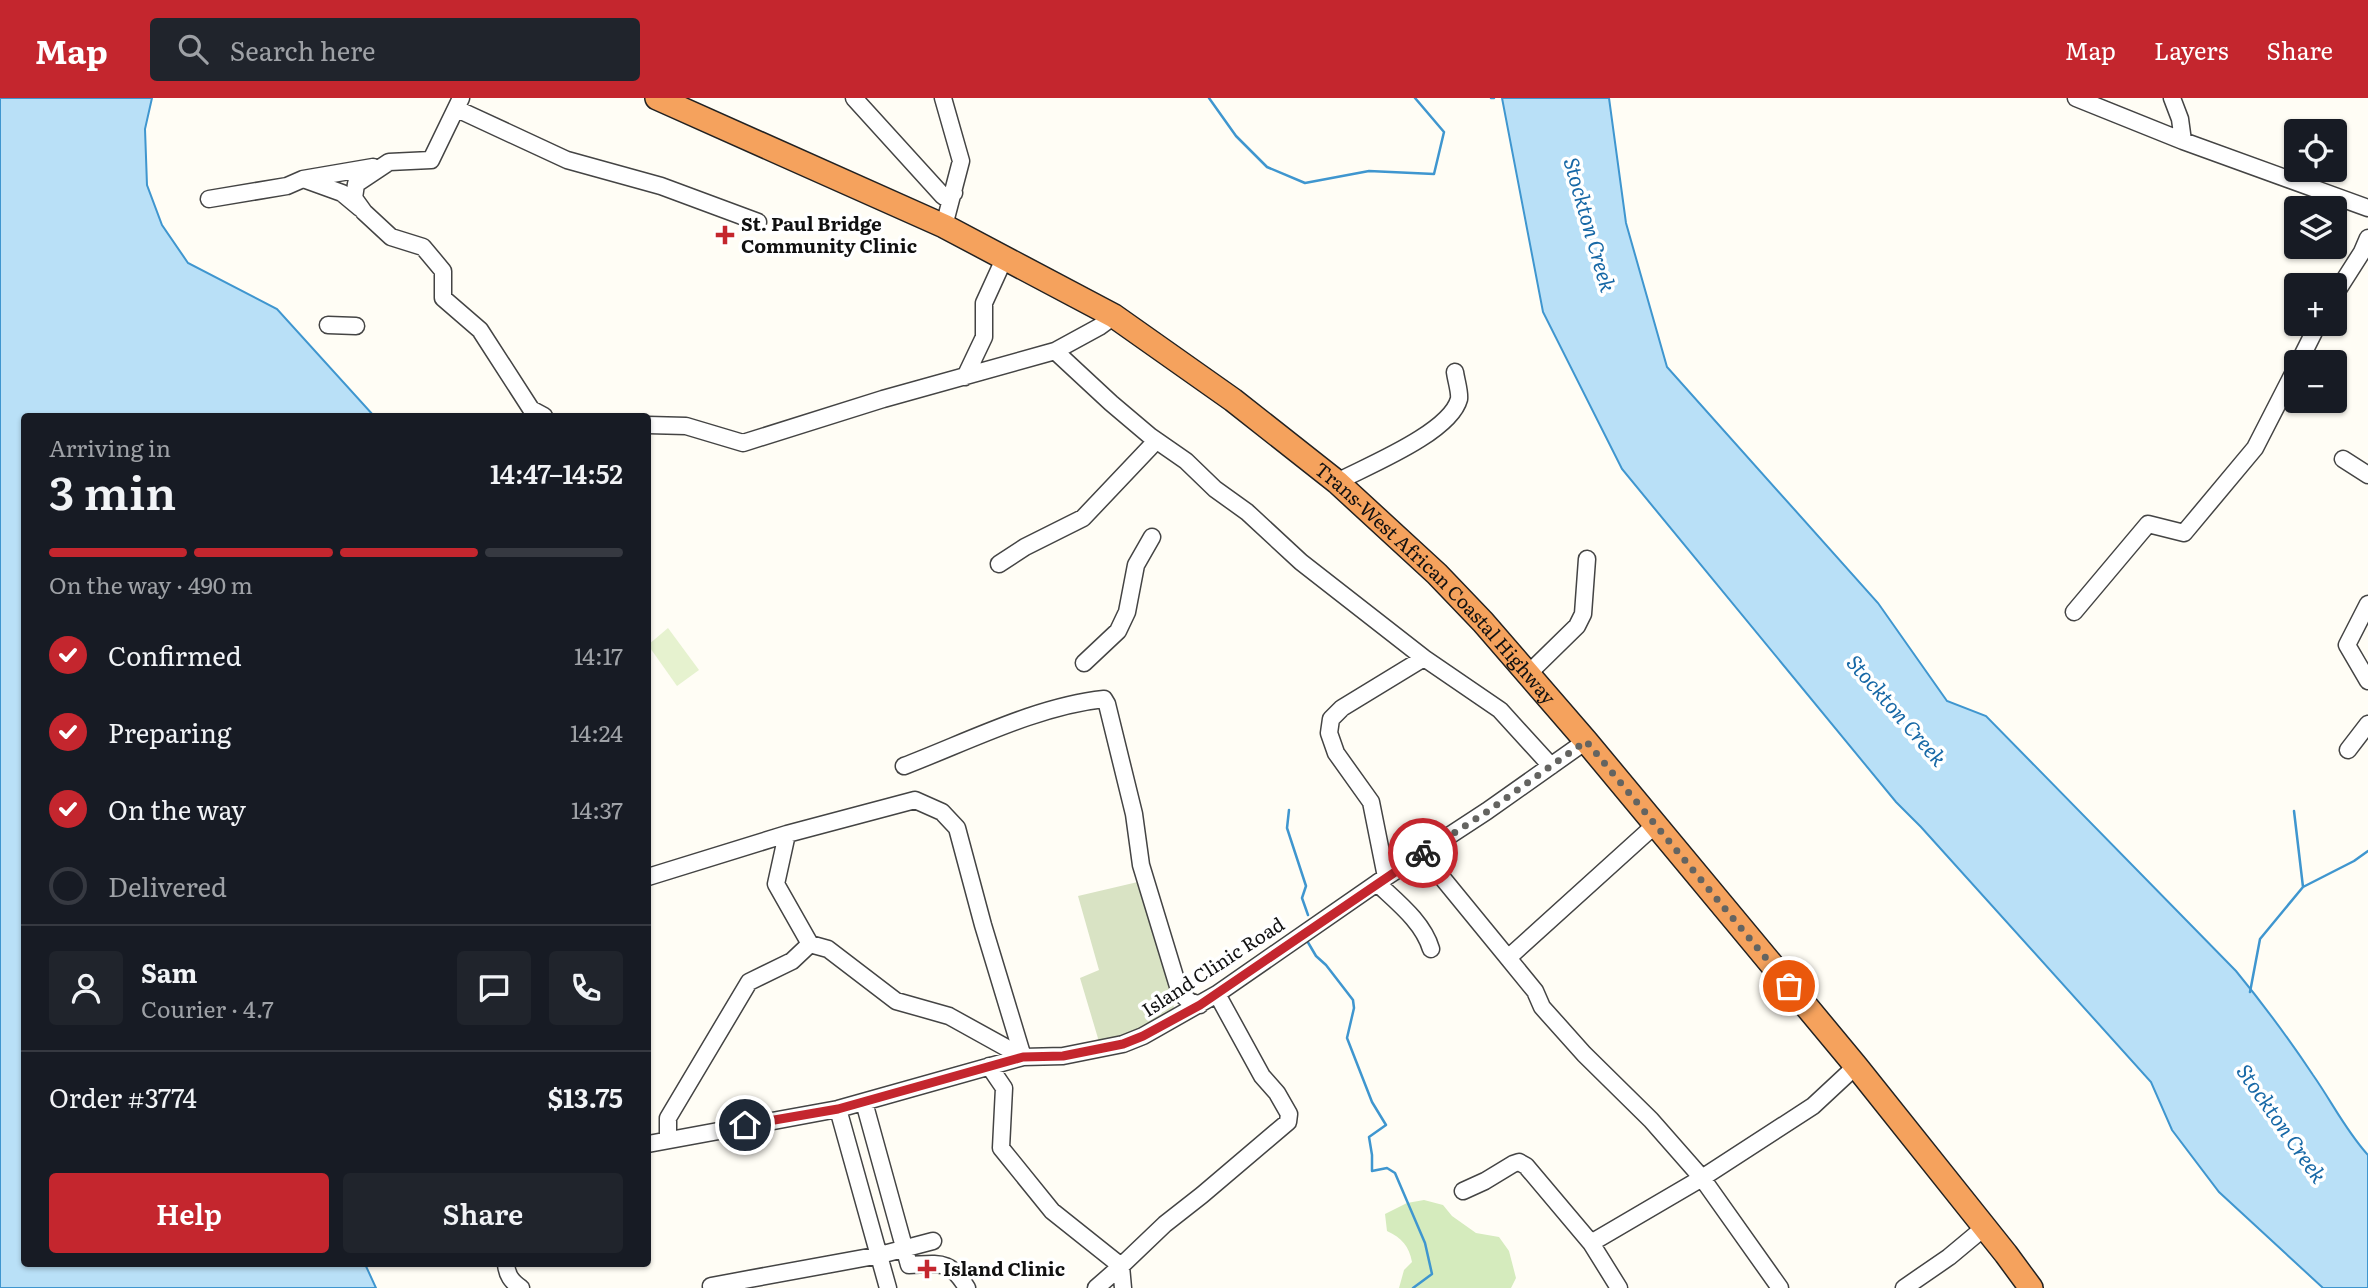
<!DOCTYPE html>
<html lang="en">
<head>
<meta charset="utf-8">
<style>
	:root { --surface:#171b24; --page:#20242c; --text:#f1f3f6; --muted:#9ea1a6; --line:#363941; --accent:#c4262e }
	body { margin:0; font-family:Literata,serif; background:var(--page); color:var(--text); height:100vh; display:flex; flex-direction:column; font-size:26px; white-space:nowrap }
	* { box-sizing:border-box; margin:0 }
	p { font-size:23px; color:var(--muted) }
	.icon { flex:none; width:38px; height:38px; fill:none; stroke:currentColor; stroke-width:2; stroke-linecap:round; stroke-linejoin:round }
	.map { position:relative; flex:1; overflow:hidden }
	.panel { position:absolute; left:21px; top:315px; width:630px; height:854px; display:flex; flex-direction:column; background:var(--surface); border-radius:7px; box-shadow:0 2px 5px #0004 }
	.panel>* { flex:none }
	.buttons { position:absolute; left:2284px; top:21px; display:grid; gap:14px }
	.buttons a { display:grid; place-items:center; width:63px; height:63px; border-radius:7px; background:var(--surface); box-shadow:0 2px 5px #0004; font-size:35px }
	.pin { position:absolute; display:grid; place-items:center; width:60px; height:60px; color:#fff; margin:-30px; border:4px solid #fff; border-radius:50%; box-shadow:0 2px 7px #0007 }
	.courier { position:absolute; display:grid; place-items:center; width:70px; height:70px; margin:-35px; border:5px solid #c4262e; border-radius:50%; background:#fff; color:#222; box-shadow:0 2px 9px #0007 }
	.summary em { font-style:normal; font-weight:600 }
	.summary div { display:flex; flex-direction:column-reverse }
	.summary { display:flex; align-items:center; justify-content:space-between; height:119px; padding:0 28px }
	h1 { font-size:46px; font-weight:600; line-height:52px }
	.bar { display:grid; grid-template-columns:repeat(4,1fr); gap:10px 7px; align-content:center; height:84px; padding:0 28px }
	.bar i { height:9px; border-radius:5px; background:var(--line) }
	.bar .on { background:var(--accent) }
	.bar p { grid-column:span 4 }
	.line { display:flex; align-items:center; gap:18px; padding:0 28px; border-top:2px solid var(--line) }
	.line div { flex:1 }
	.round { display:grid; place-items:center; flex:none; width:74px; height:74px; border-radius:7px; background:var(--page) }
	ol { padding:0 28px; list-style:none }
	li { display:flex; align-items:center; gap:21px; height:77px }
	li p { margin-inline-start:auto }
	li .icon { padding:7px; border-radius:50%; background:var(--accent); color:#fff; stroke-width:4 }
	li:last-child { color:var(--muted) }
	li i { width:38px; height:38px; border:4px solid var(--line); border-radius:50% }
	.primary-button { display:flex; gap:14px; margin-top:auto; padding:14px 28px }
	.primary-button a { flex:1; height:80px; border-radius:7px; background:var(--accent); color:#fff; font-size:28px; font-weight:600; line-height:80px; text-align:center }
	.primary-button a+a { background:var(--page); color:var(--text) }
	header { display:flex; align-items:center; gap:42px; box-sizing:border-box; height:98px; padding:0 35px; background:var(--accent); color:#fff }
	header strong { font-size:33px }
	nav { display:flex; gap:38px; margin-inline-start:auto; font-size:24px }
	.search { width:490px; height:63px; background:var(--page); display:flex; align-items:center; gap:18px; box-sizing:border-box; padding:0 24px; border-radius:7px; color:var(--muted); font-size:26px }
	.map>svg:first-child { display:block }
</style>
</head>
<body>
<header>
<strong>Map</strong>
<div class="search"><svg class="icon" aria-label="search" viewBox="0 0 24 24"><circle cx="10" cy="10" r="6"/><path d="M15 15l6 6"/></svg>Search here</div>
<nav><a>Map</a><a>Layers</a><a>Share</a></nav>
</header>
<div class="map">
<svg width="2368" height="1190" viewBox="0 0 2368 1190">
	<rect width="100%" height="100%" fill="#fffdf5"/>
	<path fill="#d5ebbd" d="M1424 1102 1443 1107 1452 1118 1476 1135 1499 1139 1509 1153 1516 1180 1511 1190H1399L1404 1172 1412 1164C1409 1148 1402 1140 1387 1133L1385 1116 1407 1105Z"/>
	<path fill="#d9e3c4" d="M1142 783 1174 910 1121 943 1100 947 1080 880 1099 872 1078 798Z"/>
	<path fill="#e6f2cf" d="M668 530 699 572 677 588 648 547Z"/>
	<path fill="#b9e0f7" stroke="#3f96cf" stroke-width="2" d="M0 0H152L145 31 147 87 162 127 188 165 277 211 374 318H24V1166H365L376 1190H0Z
		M1502 0H1609L1626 125 1667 269 1878 505 1947 603 1986 618 2236 873C2263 906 2289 941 2313 977 2332 1004 2346 1033 2368 1057V1190H2323L2219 1094 2172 1032 2151 984 1921 729 1896 704 1622 371 1543 214Z"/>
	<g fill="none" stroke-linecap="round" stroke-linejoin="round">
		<path stroke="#3f96cf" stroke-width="2.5" d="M1209 0 1236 38 1267 69 1305 85 1369 73 1434 76 1444 34 1415 0
			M1491 0H1494
			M1289 712 1287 730 1306 788 1302 800 1308 817
			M2294 713 2303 789
			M1306 841 1316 858 1326 867 1353 902 1354 910 1347 940 1372 1004 1386 1027 1369 1039 1372 1057V1073L1387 1070 1395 1075 1425 1145 1432 1176 1413 1190
			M2250 894 2260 841 2303 789 2354 763 2368 753"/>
		<g stroke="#444" stroke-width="19">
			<path id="minor" d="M461 0 431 62 389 64 356 86 354 100 364 114 391 139 423 149 443 173V200L480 232 531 311 544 318
				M854 0 943 98 954 95
				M943 0 961 63 944 128
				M2076 0 2183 43 2368 110
				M2172 0 2180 21 2183 43
				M457 11 567 62 661 88 758 124
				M306 82 342 95 360 110
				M209 101 287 88 303 81 373 69
				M2334 198 2362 154 2368 140
				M328 227 356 228
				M1055 253 1111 305 1150 338 1186 363 1215 391 1247 414 1301 464 1424 560 1500 612 1551 668
				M2299 264 2318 226
				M965 279 984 239V205L1005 159
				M648 327 686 328 743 345 883 301 1055 253 1099 229 1114 218
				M2343 361 2368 377
				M1337 384C1367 368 1450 335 1459 301 1460 294 1456 282 1455 274
				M999 466 1025 449 1083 420 1156 343
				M2368 506 2347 547 2368 583
				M2074 514 2148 426 2184 435 2255 350 2296 270
				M1084 565 1118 533 1127 514 1136 467 1152 439
				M1528 576 1577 528 1583 516 1587 461
				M2348 652 2368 626
				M904 668C967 644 1037 608 1104 601L1107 606 1134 716 1141 767 1180 895 1189 903 1200 907
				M1655 727 1508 860 1535 893 1542 909 1584 956 1651 1022 1702 1080 1780 1190
				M1422 755 1508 860
				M648 779 787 736 915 702 942 714 957 730 983 827 1023 959 949 918 896 903 828 851 810 846
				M1386 779 1371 704 1336 655 1329 635 1331 621 1342 610 1424 560
				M1377 785C1397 804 1423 824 1431 851
				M989 968 1004 990 1001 1050 1052 1113 1121 1168 1096 1190
				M864 1004 909 1167C939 1166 950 1161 967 1190
				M838 1011 888 1190
				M668 1041V1020L749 884 792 863 810 846 776 786 787 736
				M648 1046 838 1011 1023 959 1063 958 1123 946 1143 938 1217 896 1377 785 1487 713 1586 643
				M1463 1093 1485 1083 1513 1066 1519 1064 1526 1068 1591 1145 1619 1190
				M1591 1145 1702 1080 1813 1008 1856 968
				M506 1166C507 1177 511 1183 521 1190
				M711 1188 880 1157 933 1143
				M1123 1190 1121 1168 1165 1126 1202 1097 1288 1024 1289 1016 1277 995 1262 978 1217 896
				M1904 1190 1949 1159 1985 1129"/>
		</g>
		<g stroke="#222" stroke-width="26">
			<g id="highway">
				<path id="s1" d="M657 0 944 128 1114 218 1233 302 1337 384 1437 476 1483 524 1586 643 1856 968 2006 1156 2031 1190"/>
			</g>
		</g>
		<use href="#minor" stroke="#fff" stroke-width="16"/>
		<use href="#highway" stroke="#f5a25d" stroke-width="23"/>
	</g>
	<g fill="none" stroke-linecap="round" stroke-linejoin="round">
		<path stroke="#646461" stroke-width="7" stroke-dasharray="0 12.6" d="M1423 755 1488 713 1586 643 1789 888"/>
		<path stroke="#c4262e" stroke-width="9" d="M745 1027 838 1011 1023 959 1063 958 1123 946 1143 938 1200 907 1423 755"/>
	</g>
	<g fill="#c4262e" stroke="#fff" stroke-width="2.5">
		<path d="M721.5 126.5h7v7h7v7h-7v7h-7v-7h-7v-7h7z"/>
		<path d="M923.5 1160.5h7v7h7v7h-7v7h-7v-7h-7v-7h7z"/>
	</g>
	<g text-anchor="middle" stroke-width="7" stroke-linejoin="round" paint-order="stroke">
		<g font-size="19" font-weight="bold" fill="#111" stroke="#fff" text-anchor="start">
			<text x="741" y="133">St. Paul Bridge<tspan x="741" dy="22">Community Clinic</tspan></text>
			<text x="943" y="1178">Island Clinic</text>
		</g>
		<g font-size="19" fill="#111" stroke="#fff">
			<text dy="7" stroke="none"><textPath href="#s1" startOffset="926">Trans-West African Coastal Highway</textPath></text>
			<text transform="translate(1213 869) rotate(-33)" y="7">Island Clinic Road</text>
		</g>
		<g font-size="21" font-style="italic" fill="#1768a6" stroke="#fff">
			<text transform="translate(1589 127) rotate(74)" y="7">Stockton Creek</text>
			<text transform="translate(1896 613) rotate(49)" y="7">Stockton Creek</text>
			<text transform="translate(2281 1026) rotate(55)" y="7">Stockton Creek</text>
		</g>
	</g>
</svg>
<div class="buttons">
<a><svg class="icon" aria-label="locate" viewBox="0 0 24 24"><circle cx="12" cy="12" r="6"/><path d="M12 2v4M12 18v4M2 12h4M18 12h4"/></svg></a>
<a><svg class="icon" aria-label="layers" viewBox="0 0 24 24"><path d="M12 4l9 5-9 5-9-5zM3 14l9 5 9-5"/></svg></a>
<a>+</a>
<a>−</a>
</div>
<div class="pin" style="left:1789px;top:888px;background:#ea580c"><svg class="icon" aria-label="bag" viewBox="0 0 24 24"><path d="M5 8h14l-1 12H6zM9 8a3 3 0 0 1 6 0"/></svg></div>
<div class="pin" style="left:745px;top:1027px;background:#1f2937"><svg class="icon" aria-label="home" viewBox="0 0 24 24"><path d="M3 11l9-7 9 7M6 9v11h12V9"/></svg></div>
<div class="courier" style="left:1423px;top:755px"><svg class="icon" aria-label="bike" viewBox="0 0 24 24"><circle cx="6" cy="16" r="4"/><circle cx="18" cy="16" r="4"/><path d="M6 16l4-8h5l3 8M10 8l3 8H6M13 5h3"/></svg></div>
<section class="panel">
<div class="summary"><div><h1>3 min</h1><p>Arriving in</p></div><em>14:47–14:52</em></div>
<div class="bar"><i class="on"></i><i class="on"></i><i class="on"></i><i></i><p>On the way · 490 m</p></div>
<ol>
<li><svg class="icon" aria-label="check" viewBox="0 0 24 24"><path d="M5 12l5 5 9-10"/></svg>Confirmed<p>14:17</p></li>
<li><svg class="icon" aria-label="check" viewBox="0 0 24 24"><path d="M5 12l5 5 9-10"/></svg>Preparing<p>14:24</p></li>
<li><svg class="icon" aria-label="check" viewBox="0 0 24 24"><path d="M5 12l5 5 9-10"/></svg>On the way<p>14:37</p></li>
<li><i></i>Delivered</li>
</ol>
<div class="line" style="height:126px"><a class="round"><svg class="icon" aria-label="person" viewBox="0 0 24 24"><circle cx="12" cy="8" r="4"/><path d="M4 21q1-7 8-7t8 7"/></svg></a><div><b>Sam</b><p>Courier · 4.7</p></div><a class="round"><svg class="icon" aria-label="chat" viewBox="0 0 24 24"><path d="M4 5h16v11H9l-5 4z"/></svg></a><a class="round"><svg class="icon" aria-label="phone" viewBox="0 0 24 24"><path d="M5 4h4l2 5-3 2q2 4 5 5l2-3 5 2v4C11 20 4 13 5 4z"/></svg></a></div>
<div class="line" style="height:91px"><div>Order #3774</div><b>$13.75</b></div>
<div class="primary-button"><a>Help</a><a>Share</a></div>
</section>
</div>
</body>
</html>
